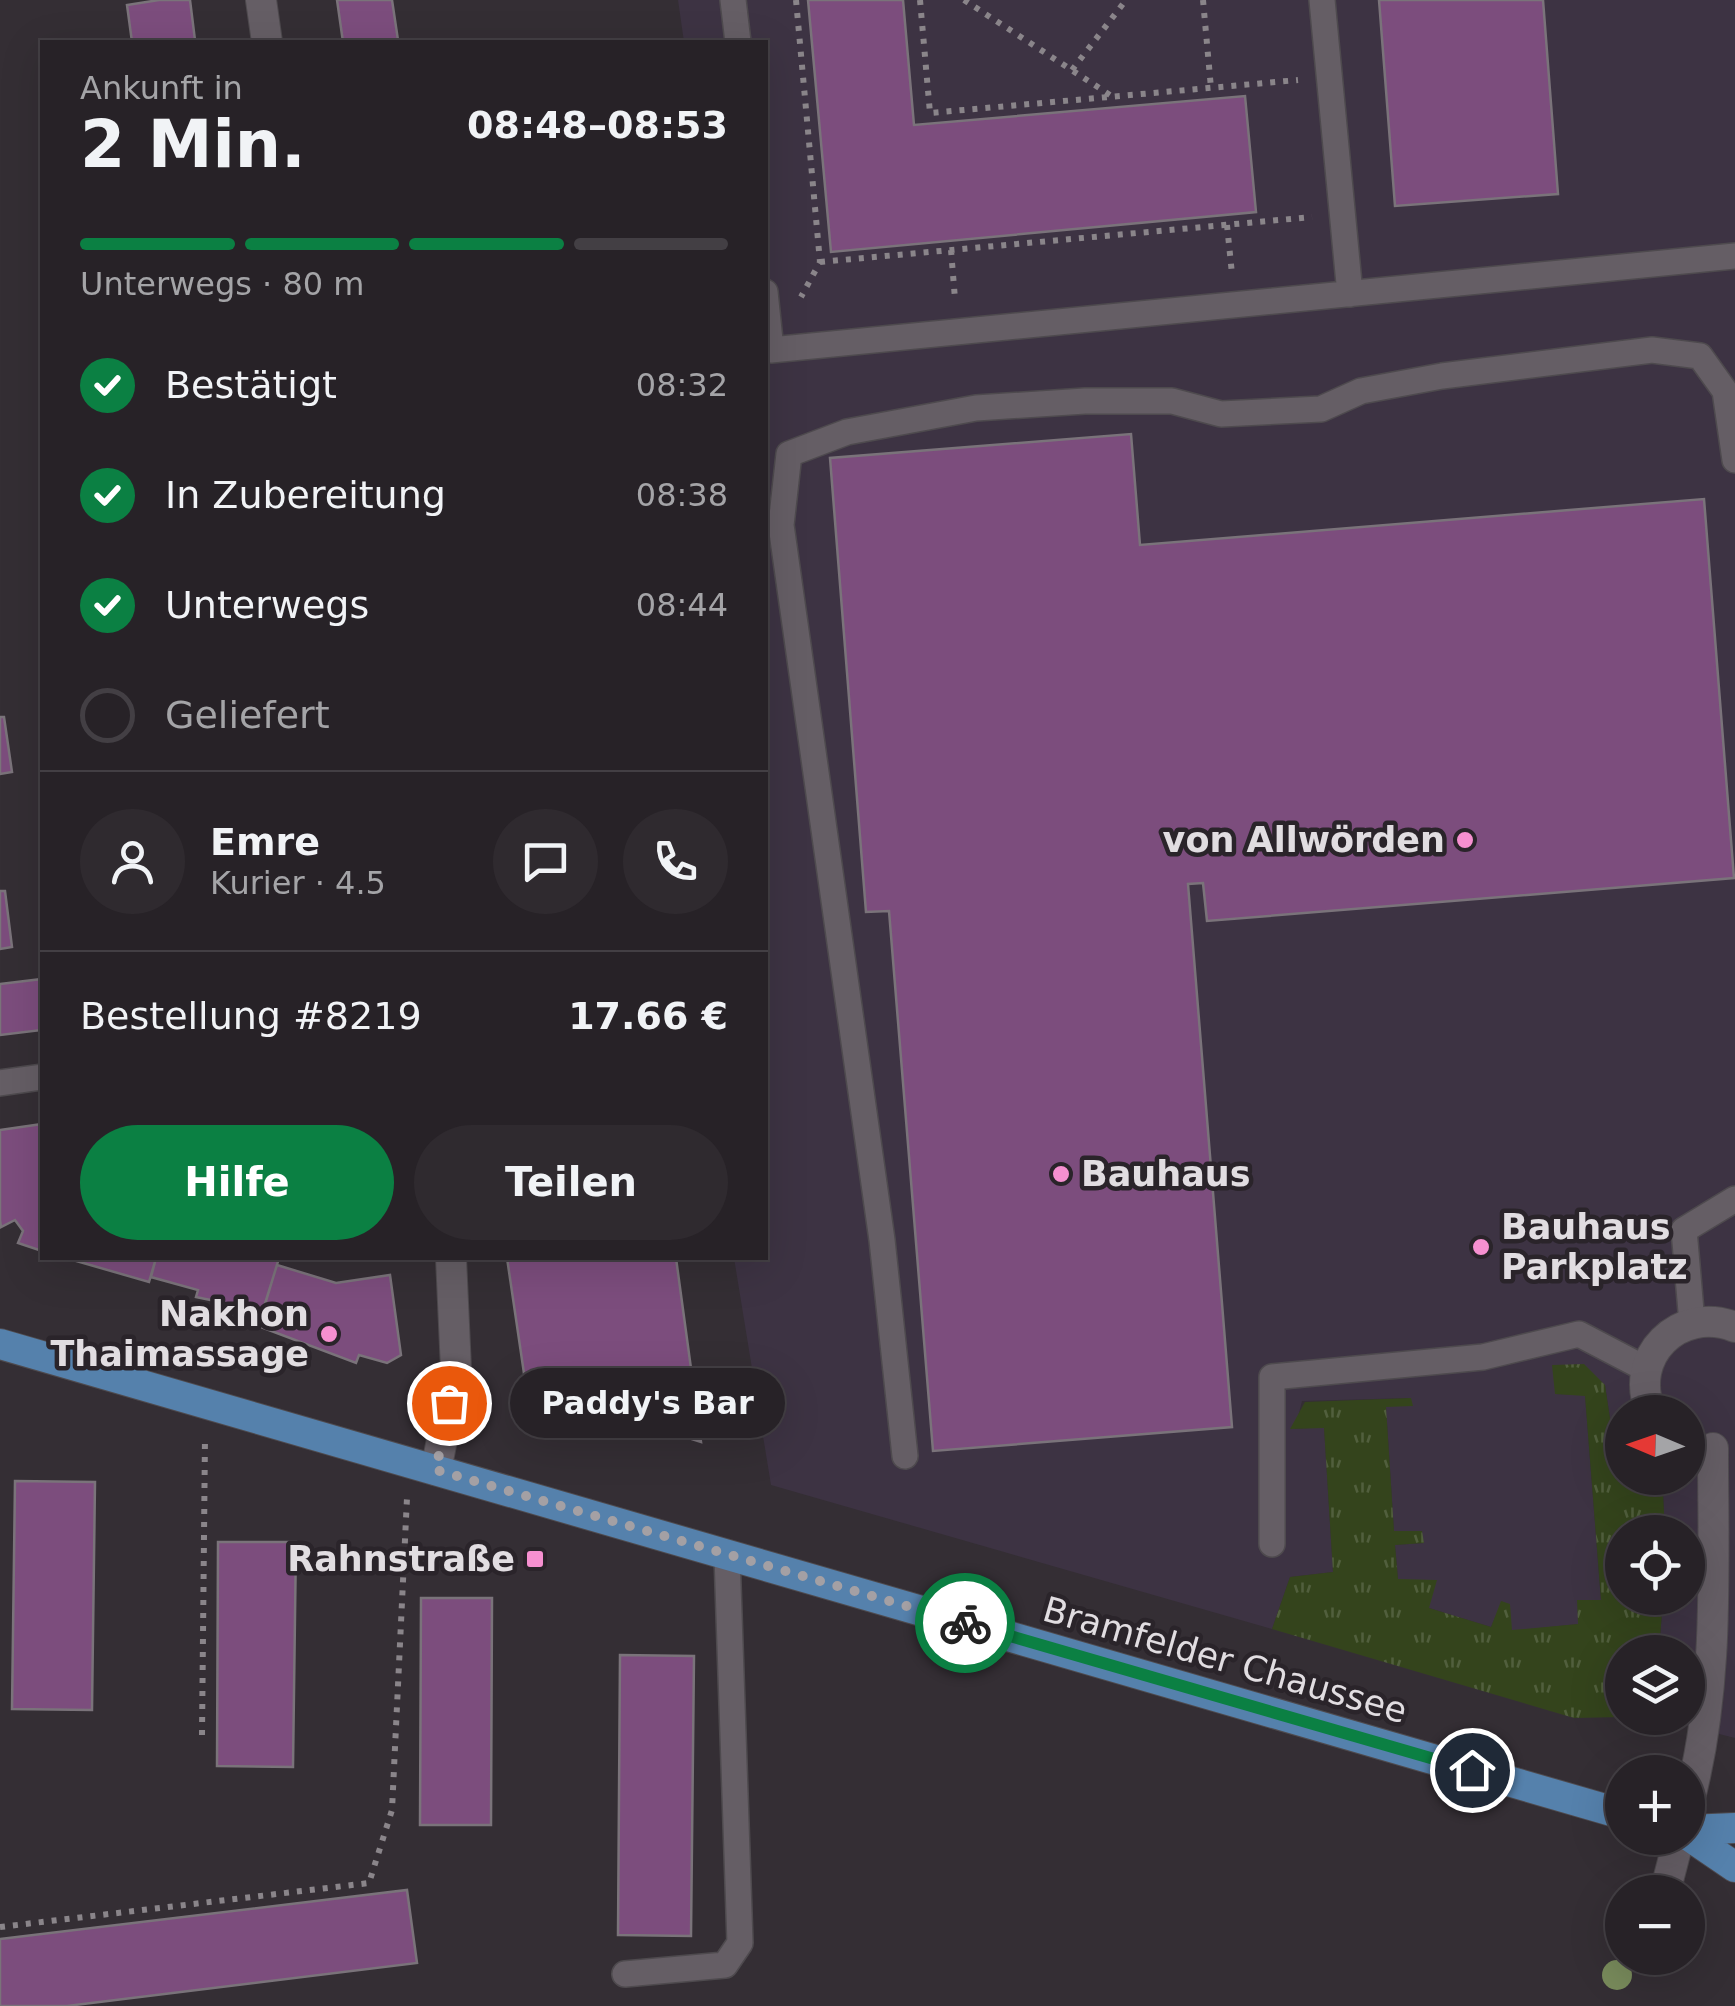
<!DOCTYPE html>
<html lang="de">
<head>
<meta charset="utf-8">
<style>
	:root { --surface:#272227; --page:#2f2a2f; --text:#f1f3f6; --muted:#a4a4a7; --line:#433f44; --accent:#0b8043 }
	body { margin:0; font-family:"DejaVu Sans",sans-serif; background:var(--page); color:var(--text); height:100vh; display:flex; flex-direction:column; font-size:38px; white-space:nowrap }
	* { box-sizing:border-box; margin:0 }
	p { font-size:32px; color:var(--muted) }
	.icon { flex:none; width:55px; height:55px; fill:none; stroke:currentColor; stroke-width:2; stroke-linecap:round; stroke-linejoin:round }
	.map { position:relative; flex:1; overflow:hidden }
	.side { position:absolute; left:40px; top:40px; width:728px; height:1220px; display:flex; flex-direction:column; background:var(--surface); border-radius:0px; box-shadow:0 10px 40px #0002,0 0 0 2px var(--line) }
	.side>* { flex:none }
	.needle { width:65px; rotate:272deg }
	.tools { position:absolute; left:1605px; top:1395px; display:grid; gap:20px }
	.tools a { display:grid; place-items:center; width:100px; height:100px; border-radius:50%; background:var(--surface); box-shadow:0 10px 40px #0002,0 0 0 2px var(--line); font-size:50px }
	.pin { position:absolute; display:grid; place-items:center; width:85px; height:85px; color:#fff; margin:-42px; border:5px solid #fff; border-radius:50%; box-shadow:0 2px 10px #0007 }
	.courier { position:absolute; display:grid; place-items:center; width:100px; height:100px; margin:-50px; border:8px solid #0b8043; border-radius:50%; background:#fff; color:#222; box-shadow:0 2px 12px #0007 }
	.bubble { position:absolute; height:70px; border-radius:35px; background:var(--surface); box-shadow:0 10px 40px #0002,0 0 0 2px var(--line); font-size:32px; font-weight:700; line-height:70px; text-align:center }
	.headline em { font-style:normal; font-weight:700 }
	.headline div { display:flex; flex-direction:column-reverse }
	.headline { display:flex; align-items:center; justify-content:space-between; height:170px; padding:0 40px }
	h1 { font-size:65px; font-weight:700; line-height:75px }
	.bar { display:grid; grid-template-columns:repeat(4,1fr); gap:15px 10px; align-content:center; height:120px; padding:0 40px }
	.bar i { height:12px; border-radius:8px; background:var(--line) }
	.bar .active { background:var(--accent) }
	.bar p { grid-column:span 4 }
	.line { display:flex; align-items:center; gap:25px; padding:0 40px; border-top:2px solid var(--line) }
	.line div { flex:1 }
	.round { display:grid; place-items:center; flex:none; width:105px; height:105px; border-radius:52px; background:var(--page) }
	ol { padding:0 40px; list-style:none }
	li { display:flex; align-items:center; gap:30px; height:110px }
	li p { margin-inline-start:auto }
	li .icon { padding:10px; border-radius:50%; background:var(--accent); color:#fff; stroke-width:4 }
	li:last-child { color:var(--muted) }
	li i { width:55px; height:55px; border:5px solid var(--line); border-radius:50% }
	.button { display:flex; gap:20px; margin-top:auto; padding:20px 40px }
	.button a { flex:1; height:115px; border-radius:60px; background:var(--accent); color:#fff; font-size:40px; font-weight:700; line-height:115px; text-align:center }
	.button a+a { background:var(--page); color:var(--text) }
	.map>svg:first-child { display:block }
</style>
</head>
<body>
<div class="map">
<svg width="1735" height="2006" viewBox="0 0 1735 2006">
	<defs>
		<pattern id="grass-tufts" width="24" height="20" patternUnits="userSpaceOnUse" patternTransform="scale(2.5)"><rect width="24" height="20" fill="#34441c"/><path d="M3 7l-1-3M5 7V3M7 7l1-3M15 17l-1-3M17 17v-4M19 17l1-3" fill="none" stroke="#515f3d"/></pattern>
	</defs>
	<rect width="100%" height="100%" fill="#342e34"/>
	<path fill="#3d3343" d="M678 0H1735V1738L1656 1718H1688V1652H1659L1663 1598H1688V1532H1665L1663 1493 1654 1478H1688V1412H1622V1437L1611 1425 1605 1385 1556 1394 1585 1395 1601 1601 1578 1624 1512 1631 1502 1601 1491 1627 1429 1608 1398 1579 1395 1545 1423 1543 1394 1532 1386 1406 1410 1398 1302 1401 1295 1429 1324 1427 1333 1572 1290 1577 1272 1629 771 1485 734 1258H765V42H684Z"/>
	<path fill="url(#grass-tufts)" d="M1584 1364 1605 1385 1611 1425 1622 1437V1478H1654L1663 1493 1665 1532H1622V1598H1663L1659 1652H1622V1717L1574 1718 1272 1629 1290 1577 1333 1572 1324 1428 1290 1429 1305 1402 1411 1398 1413 1406 1386 1407 1394 1531H1422L1424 1543 1395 1545 1398 1579 1437 1580 1429 1608 1491 1627 1501 1601 1510 1604 1512 1630 1578 1624 1577 1600H1601L1585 1396 1555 1394 1552 1365Z"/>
	<path fill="#7c4d7d" stroke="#7a737a" stroke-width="2.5" d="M159 0H190L195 40 132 42 127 5Z
		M337 0H392L398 40 343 42Z
		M808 0H903L914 125 1245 96 1256 212 831 252Z
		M1379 0H1543L1558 194 1395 206Z
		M1131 434 1140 545 1704 499 1734 878 1207 921 1203 883 1188 884 1232 1427 933 1451 889 911 866 912 830 458Z
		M0 717H4L12 772 0 774Z
		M0 891H5L12 947 0 949Z
		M42 979V1030L0 1035V984Z
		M42 1124V1251L18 1243 23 1231 15 1220 1 1227 0 1220V1130Z
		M66 1258H156L149 1282Z
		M156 1258H279L263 1311 196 1297 198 1290 151 1277Z
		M507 1258H676L701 1442 526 1387Z
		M277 1265 336 1283 390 1275 401 1355 387 1363 359 1355 356 1363 258 1326Z
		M15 1481 95 1482 92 1710 12 1709Z
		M218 1542H296L293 1767 217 1766Z
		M421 1598H492L491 1825H420Z
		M620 1655 694 1656 691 1936 618 1935Z
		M407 1890 417 1963 67 2006H0V1939Z"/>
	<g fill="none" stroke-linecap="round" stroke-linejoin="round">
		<g stroke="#4e4a4e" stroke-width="28">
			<path id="lane" d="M733 0 738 42
				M1322 0 1350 294
				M765 292 771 350 1735 256
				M0 1083 42 1077
				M1692 1323 1684 1230 1735 1199
				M905 1456 882 1240 781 525 789 454 847 432 976 408 1085 401H1172L1221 414 1321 409 1361 391 1442 376 1652 350 1700 356 1725 391 1735 460
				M1272 1544V1377L1483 1357 1579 1334 1646 1369
				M625 1974 725 1965 740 1943 727 1555"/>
		</g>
		<g stroke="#4e4a4e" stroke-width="32">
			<path id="street" d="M261 0 267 42
				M1651 1412C1627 1357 1679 1305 1735 1327
				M436 1470 456 1369 451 1258
				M1688 1805C1720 1688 1713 1567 1713 1448
				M1665 1892 1679 1838"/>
		</g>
		<g stroke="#4e4a4e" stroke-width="32">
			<path id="primary" d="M0 1344 1622 1814
				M1688 1830 1735 1828
				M1688 1835 1735 1867"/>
		</g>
		<path stroke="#8a858a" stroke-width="6" stroke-dasharray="5 8" stroke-linecap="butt" d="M796 0 820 262 801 297
			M920 0 930 113 1298 80
			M964 0 1110 95
			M1203 0 1211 88
			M1072 70 1126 0
			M1227 225 1232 274
			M951 250 955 299
			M820 262 1312 217
			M202 1735 205 1437
			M0 1927 369 1883 392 1810 407 1498"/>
		<use href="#lane" stroke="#655e65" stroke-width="25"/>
		<use href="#street" stroke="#655e65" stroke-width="30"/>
		<use href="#primary" stroke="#5581ac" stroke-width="30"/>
	</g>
	<circle fill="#788a5b" cx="1617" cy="1975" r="15"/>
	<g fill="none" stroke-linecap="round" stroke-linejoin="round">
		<path stroke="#a4a0a4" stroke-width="10" stroke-dasharray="0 18" d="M449 1403 436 1470 965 1623"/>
		<path stroke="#0b8043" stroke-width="12" d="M965 1623 1472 1770"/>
	</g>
	<g fill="#f690d0" stroke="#2a242a" stroke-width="4">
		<circle cx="1465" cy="840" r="10"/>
		<circle cx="1061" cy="1174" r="10"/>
		<circle cx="1481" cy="1247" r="10"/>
		<circle cx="329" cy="1334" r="10"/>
		<rect x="525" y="1549" width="20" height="20" rx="5"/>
	</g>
	<g text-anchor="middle" stroke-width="9" stroke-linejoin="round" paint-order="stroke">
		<g font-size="35" font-weight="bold" fill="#e1dde1" stroke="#2a242a" text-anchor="end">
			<text x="1445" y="852">von Allwörden</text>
			<text x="1081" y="1186" text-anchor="start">Bauhaus</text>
			<text x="1501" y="1239" text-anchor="start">Bauhaus<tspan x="1501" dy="40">Parkplatz</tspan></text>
			<text x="309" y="1326">Nakhon<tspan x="309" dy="40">Thaimassage</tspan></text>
			<text x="515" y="1571">Rahnstraße</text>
		</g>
		<g font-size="35" fill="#e1dde1" stroke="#2a242a">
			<text transform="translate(1225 1660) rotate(16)" y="12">Bramfelder Chaussee</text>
		</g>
	</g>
</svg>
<div class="tools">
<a><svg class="needle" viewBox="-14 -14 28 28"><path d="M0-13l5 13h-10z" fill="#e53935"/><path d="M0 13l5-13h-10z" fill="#a4a4a7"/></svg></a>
<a><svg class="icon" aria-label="locate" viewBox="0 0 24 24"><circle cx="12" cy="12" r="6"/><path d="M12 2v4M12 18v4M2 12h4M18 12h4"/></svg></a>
<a><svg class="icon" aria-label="layers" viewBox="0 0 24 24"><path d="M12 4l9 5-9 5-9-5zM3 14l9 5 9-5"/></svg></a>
<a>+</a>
<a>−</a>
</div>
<div class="pin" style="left:449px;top:1403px;background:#ea580c"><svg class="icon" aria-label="bag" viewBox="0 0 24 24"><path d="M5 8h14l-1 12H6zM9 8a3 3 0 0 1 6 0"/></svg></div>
<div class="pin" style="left:1472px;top:1770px;background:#1f2937"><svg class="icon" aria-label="home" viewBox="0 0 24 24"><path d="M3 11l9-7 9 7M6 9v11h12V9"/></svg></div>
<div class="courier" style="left:965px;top:1623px"><svg class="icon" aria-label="bike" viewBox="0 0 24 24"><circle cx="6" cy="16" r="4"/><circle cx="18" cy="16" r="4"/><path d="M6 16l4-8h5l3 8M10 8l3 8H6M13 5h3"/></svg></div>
<div class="bubble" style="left:510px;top:1368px;width:275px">Paddy's Bar</div>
<section class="side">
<div class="headline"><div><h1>2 Min.</h1><p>Ankunft in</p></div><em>08:48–08:53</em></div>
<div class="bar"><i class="active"></i><i class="active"></i><i class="active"></i><i></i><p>Unterwegs · 80 m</p></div>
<ol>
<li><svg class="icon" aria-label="check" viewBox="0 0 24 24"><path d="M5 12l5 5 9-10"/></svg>Bestätigt<p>08:32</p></li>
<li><svg class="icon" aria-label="check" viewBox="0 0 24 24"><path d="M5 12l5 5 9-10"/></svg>In Zubereitung<p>08:38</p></li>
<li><svg class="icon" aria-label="check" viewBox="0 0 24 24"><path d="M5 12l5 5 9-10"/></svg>Unterwegs<p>08:44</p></li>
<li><i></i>Geliefert</li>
</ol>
<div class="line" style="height:180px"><a class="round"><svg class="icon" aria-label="person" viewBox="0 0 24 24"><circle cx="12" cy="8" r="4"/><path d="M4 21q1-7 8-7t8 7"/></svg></a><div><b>Emre</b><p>Kurier · 4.5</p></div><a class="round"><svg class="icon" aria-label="chat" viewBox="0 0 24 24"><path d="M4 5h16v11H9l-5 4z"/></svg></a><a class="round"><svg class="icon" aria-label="phone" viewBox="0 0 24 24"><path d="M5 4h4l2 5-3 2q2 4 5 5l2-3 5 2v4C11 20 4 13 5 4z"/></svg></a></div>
<div class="line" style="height:130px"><div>Bestellung #8219</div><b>17.66 €</b></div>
<div class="button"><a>Hilfe</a><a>Teilen</a></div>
</section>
</div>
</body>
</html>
